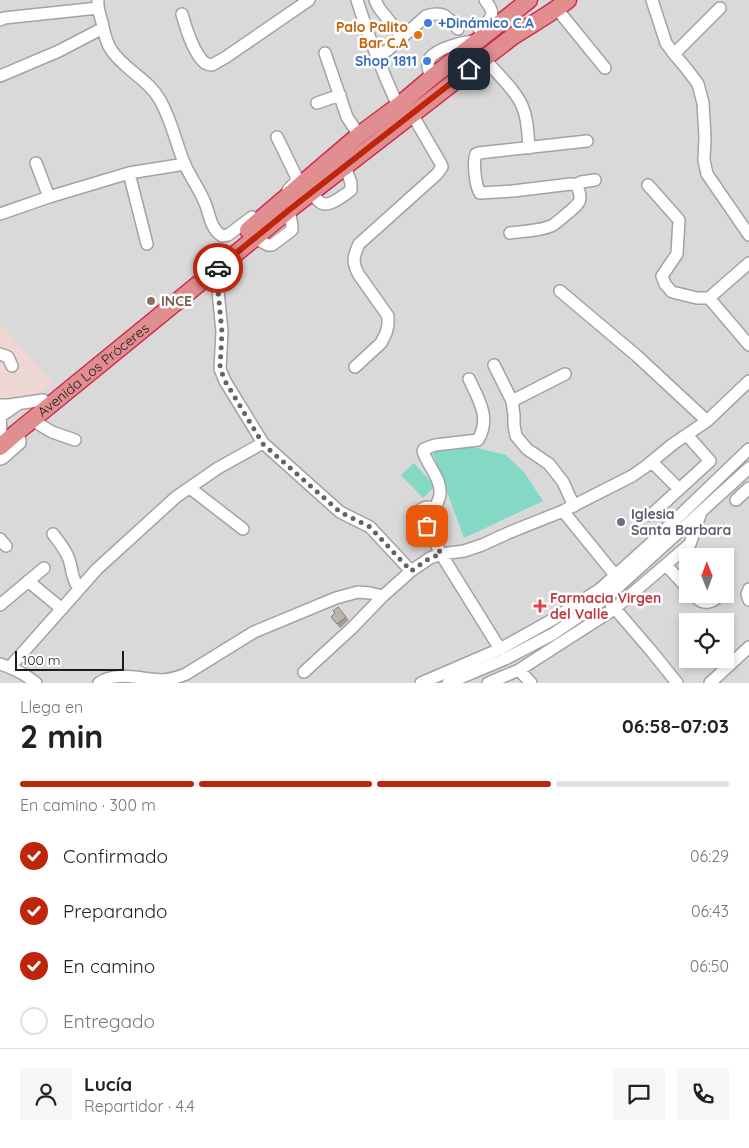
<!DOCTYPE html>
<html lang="es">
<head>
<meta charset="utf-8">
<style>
	:root { --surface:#fff; --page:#f6f6f6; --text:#222; --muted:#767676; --line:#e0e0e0; --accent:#be250b }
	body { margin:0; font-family:Quicksand,sans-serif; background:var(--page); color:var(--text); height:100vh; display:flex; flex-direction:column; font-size:19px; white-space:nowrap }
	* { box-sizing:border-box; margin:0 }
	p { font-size:16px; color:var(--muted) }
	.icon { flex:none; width:28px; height:28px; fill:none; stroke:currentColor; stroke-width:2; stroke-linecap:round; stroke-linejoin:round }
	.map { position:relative; height:683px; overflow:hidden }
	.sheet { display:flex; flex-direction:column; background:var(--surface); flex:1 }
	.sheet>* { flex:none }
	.needle { width:32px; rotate:359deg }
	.tools { position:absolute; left:679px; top:548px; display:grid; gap:10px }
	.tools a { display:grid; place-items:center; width:55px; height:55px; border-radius:0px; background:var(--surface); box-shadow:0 2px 8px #0003; font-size:25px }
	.scale { position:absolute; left:15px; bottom:12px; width:109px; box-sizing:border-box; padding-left:5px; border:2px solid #1c1c1c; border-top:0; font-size:14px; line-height:18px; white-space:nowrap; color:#1c1c1c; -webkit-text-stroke:4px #fff; paint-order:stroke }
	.pin { position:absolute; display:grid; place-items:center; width:42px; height:42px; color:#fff; margin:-21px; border-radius:10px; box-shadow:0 2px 8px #0006 }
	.courier { position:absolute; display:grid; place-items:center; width:50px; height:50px; margin:-25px; border:4px solid #be250b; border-radius:50%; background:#fff; color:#222; box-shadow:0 1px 6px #0007 }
	.headline em { font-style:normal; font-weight:800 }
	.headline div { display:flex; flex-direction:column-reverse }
	.headline { display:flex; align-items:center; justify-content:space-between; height:85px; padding:0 20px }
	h1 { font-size:32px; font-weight:800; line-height:38px }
	.bar { display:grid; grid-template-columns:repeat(4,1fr); gap:8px 5px; align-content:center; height:60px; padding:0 20px }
	.bar i { height:6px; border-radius:4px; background:var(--line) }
	.bar .active { background:var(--accent) }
	.bar p { grid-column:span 4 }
	.line { display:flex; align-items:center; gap:12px; padding:0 20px; border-top:1px solid var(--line) }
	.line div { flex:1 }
	.round { display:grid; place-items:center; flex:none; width:52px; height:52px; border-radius:0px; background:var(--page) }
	ol { padding:0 20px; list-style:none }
	li { display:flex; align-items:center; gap:15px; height:55px }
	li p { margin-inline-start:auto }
	li .icon { padding:5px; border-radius:50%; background:var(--accent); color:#fff; stroke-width:4 }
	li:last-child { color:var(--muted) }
	li i { width:28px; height:28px; border:2px solid var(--line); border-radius:50% }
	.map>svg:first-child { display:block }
</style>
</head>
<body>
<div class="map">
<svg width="749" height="683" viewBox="0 0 749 683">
	<rect width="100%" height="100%" fill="#edebe3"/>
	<path fill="#dad9d9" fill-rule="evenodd" d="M0 0H749V683H0ZM688 556H725V594H688ZM688 621H725V659H688Z"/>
	<path fill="#edd7d2" d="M0 324 53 382 0 427Z"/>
	<path fill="#84d9c4" d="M473 447 506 455 524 472 543 501 464 538 432 451Z
		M414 463 435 486 423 498 401 475Z"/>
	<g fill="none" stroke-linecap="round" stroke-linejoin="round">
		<g stroke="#a3a3a3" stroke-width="14">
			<path id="minor" d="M98 0C97 8 100 15 102 22 104 32 106 43 112 51 125 70 148 79 160 100 172 121 176 144 185 165 191 178 200 190 205 203 210 215 210 228 222 236L228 235 252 217
				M357 0C368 36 382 71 398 106
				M375 0 379 8 402 37
				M652 0 666 43 674 54 686 68 698 84 703 103 705 137 704 160 707 174 749 235
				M557 9 605 68
				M182 14C186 28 193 53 205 63 207 64 210 65 212 65L226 57 309 0
				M0 20 4 18 98 8
				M479 29C492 18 497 15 485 0
				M325 53 347 117 359 135
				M674 54 720 8
				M377 56 388 50 426 16C443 10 448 17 458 29
				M484 58C496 73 516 90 523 108 528 120 528 135 529 148
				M0 76 59 51 103 28
				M431 78C429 72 426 64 430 58 437 48 463 42 474 41
				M317 103 340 95
				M277 137 296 176V182L288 190
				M36 163 49 197
				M129 173 147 244
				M576 185 581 182 595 180
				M648 185 679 220 677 254 662 276 665 284 672 292 697 298H709L749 263
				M312 192C314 196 317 200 320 202 328 209 344 195 351 190V183L345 166
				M0 214 49 197 129 173 185 164
				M510 233C523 231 542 231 553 225 559 221 564 216 569 212 580 203 583 201 577 185L571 184 513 191 480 193C475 185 473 162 476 154L479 153 587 141
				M255 238 268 245H272L292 230V226L289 210
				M216 270 222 332 220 369 225 381 263 443 340 512 370 527 411 571
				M560 291 637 356 707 421
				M709 298 749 345
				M0 354 8 357 12 366
				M494 365 512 401 514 415V425L516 436 527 449 549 464 563 482 574 506
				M355 367 381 343 386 333 388 325V316L359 275C352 263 353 257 359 244L437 174 442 167 441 164 412 114
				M512 401 565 374
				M0 405H9L43 400
				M0 414 1 433
				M1 416 17 405
				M32 420 52 432 75 440
				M0 459 3 458 20 443V440L16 433
				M652 462 679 489
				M190 488 243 529
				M736 500 749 488
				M418 517a10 10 0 1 1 20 0a10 10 0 1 1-20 0Z
				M435 510C436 505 439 500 440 495 442 479 427 465 423 451L424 449 435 445 478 440C491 418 479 400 469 379
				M563 511 615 575
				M651 515 710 461 687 435
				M427 526 441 554 500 649
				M53 534C59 542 65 549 69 559 73 572 71 577 79 589
				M0 539 6 546
				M666 565 688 589
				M28 581 62 609
				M749 589 747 594 749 600
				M692 594C703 606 711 604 722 594
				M611 604 653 653 677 683
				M0 605 44 568
				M0 664C13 668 25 674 36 683
				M10 667 97 569 176 497 218 468 263 443
				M519 670 531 683
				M304 672 352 628 383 596 411 571 430 558 441 554 464 551 482 545 508 533 563 511 632 476 645 467 673 444 707 421 749 381
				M99 683C116 670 143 680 163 680 171 679 179 677 186 674L254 632 336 598 358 592 370 593 383 596
				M421 683 500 649 550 621 599 590 649 545 749 449
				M448 683 505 659 553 634 606 598 749 468
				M488 683 519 670 614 609 690 544 701 512
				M710 683 749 647"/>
		</g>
		<g stroke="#ce2d4d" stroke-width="19">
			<g id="highway">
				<path d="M248 230 359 135 398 106 431 78 529 0"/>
				<path id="s1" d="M0 447 16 433 289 210 512 37C530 25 551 14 568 0"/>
			</g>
		</g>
		<use href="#minor" stroke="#fff" stroke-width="11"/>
		<use href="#highway" stroke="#e18e91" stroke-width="16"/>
	</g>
	<path fill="#9f9b94" d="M335 613 346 617 349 620 340 628 331 617Z"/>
	<path fill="#b9b4ac" stroke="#827e78" d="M338 607 346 617 337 624 331 617 335 613 333 611Z"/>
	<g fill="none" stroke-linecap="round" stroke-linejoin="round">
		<path stroke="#656462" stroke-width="5" stroke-dasharray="0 9" d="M218 268 216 270 222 332 220 368 225 381 263 444 340 512 370 527 411 571 430 558 441 554 427 526"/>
		<path stroke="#be250b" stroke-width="6" d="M218 268 289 210 469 69"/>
	</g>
	<g fill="#3f7fe0" stroke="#fff" stroke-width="2">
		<circle cx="428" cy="23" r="5"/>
		<circle cx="427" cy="61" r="5"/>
	</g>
	<circle fill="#e8710a" stroke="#fff" stroke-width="2" cx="418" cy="35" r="5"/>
	<circle fill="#8d6e63" stroke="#fff" stroke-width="2" cx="151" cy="301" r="5"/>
	<circle fill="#6b7280" stroke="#fff" stroke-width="2" cx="621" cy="522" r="5"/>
	<path fill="#e0444e" stroke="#fff" stroke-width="2" d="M537.5 598.5h5v5h5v5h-5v5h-5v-5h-5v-5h5z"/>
	<g text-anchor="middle" stroke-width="5" stroke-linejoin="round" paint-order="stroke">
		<g font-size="14" font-weight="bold" fill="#366cbe" stroke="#fff" text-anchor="start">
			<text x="438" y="28">+Dinámico C.A</text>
			<text x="417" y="66" text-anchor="end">Shop 1811</text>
		</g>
		<g font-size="14" font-weight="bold" fill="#c56008" stroke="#fff" text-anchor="end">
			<text x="408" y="32">Palo Palito<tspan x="408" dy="16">Bar C.A</tspan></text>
		</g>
		<g font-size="14" font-weight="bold" fill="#785e54" stroke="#fff" text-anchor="start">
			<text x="161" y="306">INCE</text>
		</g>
		<g font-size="14" fill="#1c1c1c" stroke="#fff">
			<text dy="5" stroke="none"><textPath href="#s1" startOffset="121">Avenida Los Próceres</textPath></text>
		</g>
		<g font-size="14" font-weight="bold" fill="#5b616d" stroke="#fff" text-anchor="start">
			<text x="631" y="519">Iglesia<tspan x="631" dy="16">Santa Barbara</tspan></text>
		</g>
		<g font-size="14" font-weight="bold" fill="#be3a42" stroke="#fff" text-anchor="start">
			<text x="550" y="603">Farmacia Virgen<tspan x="550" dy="16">del Valle</tspan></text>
		</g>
	</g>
</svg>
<div class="tools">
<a><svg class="needle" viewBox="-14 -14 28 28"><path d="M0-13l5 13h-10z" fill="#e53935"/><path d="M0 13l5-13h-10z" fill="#767676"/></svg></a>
<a><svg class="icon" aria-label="locate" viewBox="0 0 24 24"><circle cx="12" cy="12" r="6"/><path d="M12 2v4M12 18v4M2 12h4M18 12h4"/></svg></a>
</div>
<div class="scale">100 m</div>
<div class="pin" style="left:427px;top:526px;background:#ea580c"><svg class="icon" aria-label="bag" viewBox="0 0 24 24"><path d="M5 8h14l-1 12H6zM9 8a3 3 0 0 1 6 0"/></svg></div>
<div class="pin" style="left:469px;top:69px;background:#1f2937"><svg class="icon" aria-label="home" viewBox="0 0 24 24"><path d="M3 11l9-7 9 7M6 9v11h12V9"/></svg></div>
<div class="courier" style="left:218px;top:268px"><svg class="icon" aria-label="car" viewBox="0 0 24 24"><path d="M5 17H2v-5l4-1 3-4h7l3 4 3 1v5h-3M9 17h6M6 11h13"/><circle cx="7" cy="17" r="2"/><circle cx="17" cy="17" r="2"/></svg></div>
</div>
<section class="sheet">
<div class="headline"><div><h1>2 min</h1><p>Llega en</p></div><em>06:58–07:03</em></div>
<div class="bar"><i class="active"></i><i class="active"></i><i class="active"></i><i></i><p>En camino · 300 m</p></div>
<ol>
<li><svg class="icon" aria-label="check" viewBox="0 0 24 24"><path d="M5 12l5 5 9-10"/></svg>Confirmado<p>06:29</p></li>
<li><svg class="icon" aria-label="check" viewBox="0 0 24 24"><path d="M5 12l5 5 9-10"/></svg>Preparando<p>06:43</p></li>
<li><svg class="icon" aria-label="check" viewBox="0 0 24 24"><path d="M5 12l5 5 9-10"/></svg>En camino<p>06:50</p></li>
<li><i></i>Entregado</li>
</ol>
<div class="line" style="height:90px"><a class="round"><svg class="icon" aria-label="person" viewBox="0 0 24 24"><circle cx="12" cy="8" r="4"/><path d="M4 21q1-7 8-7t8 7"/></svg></a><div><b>Lucía</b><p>Repartidor · 4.4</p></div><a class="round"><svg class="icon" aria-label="chat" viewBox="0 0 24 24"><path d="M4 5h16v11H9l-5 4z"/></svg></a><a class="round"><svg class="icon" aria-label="phone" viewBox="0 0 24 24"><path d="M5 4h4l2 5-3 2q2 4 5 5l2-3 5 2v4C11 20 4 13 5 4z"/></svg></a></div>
</section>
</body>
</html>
